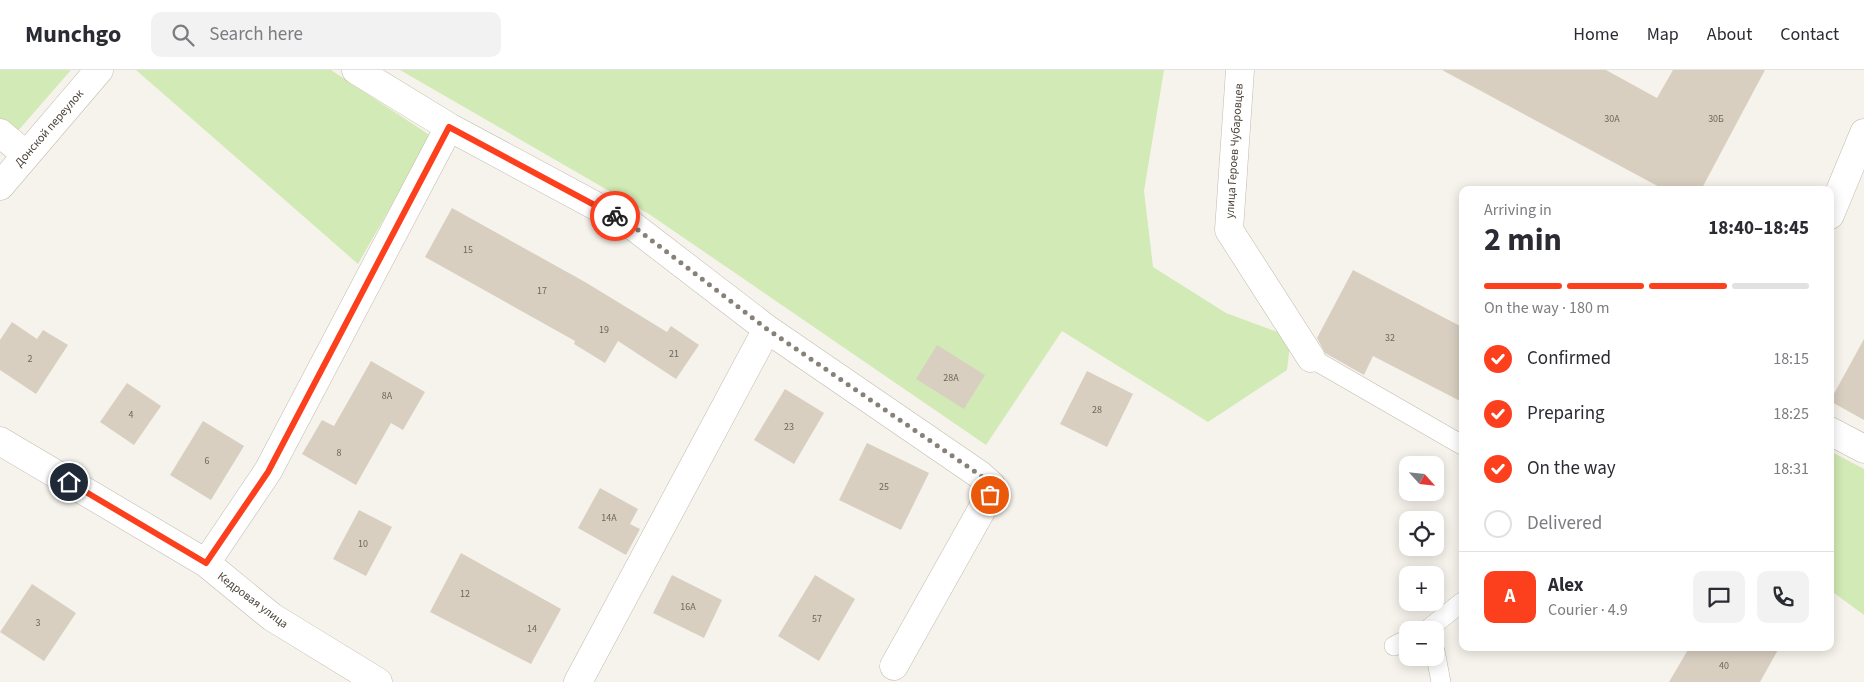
<!DOCTYPE html>
<html lang="en">
<head>
<meta charset="utf-8">
<style>
	:root { --surface:#fff; --page:#f2f2f3; --text:#2b2b33; --muted:#7c7c81; --line:#e1e1e2; --accent:#fc3f1d }
	body { margin:0; font-family:"Source Sans 3",sans-serif; background:var(--page); color:var(--text); height:100vh; display:flex; flex-direction:column; font-size:19px; white-space:nowrap }
	* { box-sizing:border-box; margin:0 }
	p { font-size:16px; color:var(--muted) }
	.icon { flex:none; width:28px; height:28px; fill:none; stroke:currentColor; stroke-width:2; stroke-linecap:round; stroke-linejoin:round }
	.map { position:relative; flex:1; overflow:hidden }
	.side { position:absolute; left:1459px; top:116px; width:375px; height:465px; display:flex; flex-direction:column; background:var(--surface); border-radius:10px; box-shadow:0 2px 12px #0003 }
	.side>* { flex:none }
	.needle { width:32px; rotate:117deg }
	.fabs { position:absolute; left:1399px; top:386px; display:grid; gap:10px }
	.fabs a { display:grid; place-items:center; width:45px; height:45px; border-radius:10px; background:var(--surface); box-shadow:0 2px 12px #0003; font-size:25px }
	.pin { position:absolute; display:grid; place-items:center; width:42px; height:42px; color:#fff; margin:-21px; border:2px solid #fff; border-radius:50%; box-shadow:0 1px 5px #0007 }
	.courier { position:absolute; display:grid; place-items:center; width:50px; height:50px; margin:-25px; border:4px solid #fc3f1d; border-radius:50%; background:#fff; color:#222; box-shadow:0 1px 6px #0007 }
	.headline em { font-style:normal; font-weight:700 }
	.headline div { display:flex; flex-direction:column-reverse }
	.headline { display:flex; align-items:center; justify-content:space-between; height:85px; padding:0 25px }
	h1 { font-size:32px; font-weight:700; line-height:38px }
	.bar { display:grid; grid-template-columns:repeat(4,1fr); gap:8px 5px; align-content:center; height:60px; padding:0 25px }
	.bar i { height:6px; border-radius:4px; background:var(--line) }
	.bar .on { background:var(--accent) }
	.bar p { grid-column:span 4 }
	.line { display:flex; align-items:center; gap:12px; padding:0 25px; border-top:1px solid var(--line) }
	.line div { flex:1 }
	.round { display:grid; place-items:center; flex:none; width:52px; height:52px; border-radius:10px; background:var(--page) }
	ol { padding:0 25px; list-style:none }
	li { display:flex; align-items:center; gap:15px; height:55px }
	li p { margin-inline-start:auto }
	li .icon { padding:5px; border-radius:50%; background:var(--accent); color:#fff; stroke-width:4 }
	li:last-child { color:var(--muted) }
	li i { width:28px; height:28px; border:2px solid var(--line); border-radius:50% }
	header { display:flex; align-items:center; gap:30px; box-sizing:border-box; height:70px; padding:0 25px; background:var(--surface); border-bottom:1px solid var(--line) }
	header strong { font-size:24px }
	nav { display:flex; gap:28px; margin-inline-start:auto; font-size:18px }
	.search { width:350px; height:45px; background:var(--page); display:flex; align-items:center; gap:12px; box-sizing:border-box; padding:0 18px; border-radius:10px; color:var(--muted); font-size:19px }
	.map>svg:first-child { display:block }
</style>
</head>
<body>
<header>
<strong>Munchgo</strong>
<div class="search"><svg class="icon" aria-label="search" viewBox="0 0 24 24"><circle cx="10" cy="10" r="6"/><path d="M15 15l6 6"/></svg>Search here</div>
<nav><a>Home</a><a>Map</a><a>About</a><a>Contact</a></nav>
</header>
<div class="map">
<svg width="1864" height="612" viewBox="0 0 1864 612">
	<rect width="100%" height="100%" fill="#f6f3ec"/>
	<path fill="#d2eab5" d="M0 0H71L17 62 0 48Z
		M136 0H331L431 66 358 194Z
		M400 0H1164L1144 121 1153 197 1226 243 1291 267 1287 300 1208 352 1062 261 986 375 649 144Z
		M1830 381 1864 399V545L1830 520Z"/>
	<path fill="#d8cfc1" d="M1442 0H1606L1657 28 1673 0H1765L1701 120H1665Z
		M452 138 585 212 667 262 671 256 699 275 676 309 618 271 605 293 574 274 575 271 425 187Z
		M1353 200 1462 257V332L1373 286 1364 305 1325 283 1317 268Z
		M12 252 37 269 43 260 68 275 36 324 0 300V270Z
		M1864 269V350L1830 331Z
		M937 275 985 305 964 339 916 309Z
		M371 291 425 322 403 360 391 353 356 415 302 384 322 350 334 356Z
		M1087 301 1133 324 1107 377 1060 354Z
		M127 313 161 336 134 375 100 352Z
		M785 319 824 343 794 394 754 370Z
		M203 351 244 376 211 430 170 405Z
		M867 373 929 403 901 460 839 430Z
		M600 418 638 439 630 454 640 459 626 485 578 458Z
		M359 440 392 457 366 506 333 489Z
		M461 483 561 539 531 594 430 542Z
		M672 505 722 530 704 568 653 543Z
		M815 505 855 529 819 591 778 566Z
		M32 514 76 543 44 591 0 562Z
		M1689 578H1779L1760 612H1669Z"/>
	<g fill="none" stroke-linecap="round" stroke-linejoin="round">
		<g stroke="#c2bbae" stroke-width="20">
			<path id="service" d="M1311 288 1462 375
				M1427 560 1462 532
				M1394 576 1408 569
				M1435 581 1441 612"/>
		</g>
		<g stroke="#c2bbae" stroke-width="29">
			<path id="minor" d="M356 0 449 57 633 156 767 259 980 405 991 415 990 425 894 596
				M1240 0 1229 160 1311 288
				M0 63 26 85
				M0 116 99 0
				M1830 145 1864 63
				M1830 361 1864 379
				M0 371 206 493 272 547 378 612
				M206 493 268 401 449 57
				M578 612 767 259"/>
		</g>
		<use href="#service" stroke="#fff" stroke-width="19"/>
		<use href="#minor" stroke="#fff" stroke-width="28"/>
	</g>
	<g fill="none" stroke-linecap="round" stroke-linejoin="round">
		<path stroke="#878178" stroke-width="5" stroke-dasharray="0 9" d="M615 146 633 156 767 259 980 405 991 415 990 425"/>
		<path stroke="#fc3f1d" stroke-width="6" d="M69 412 206 493 268 402 449 57 615 146"/>
	</g>
	<g text-anchor="middle" stroke-width="5" stroke-linejoin="round" paint-order="stroke">
		<g font-size="10" fill="#6e675b">
			<text x="1612" y="52">30А</text>
			<text x="1716" y="52">30Б</text>
			<text x="468" y="183">15</text>
			<text x="542" y="224">17</text>
			<text x="604" y="263">19</text>
			<text x="1390" y="271">32</text>
			<text x="674" y="287">21</text>
			<text x="30" y="292">2</text>
			<text x="951" y="311">28А</text>
			<text x="387" y="329">8А</text>
			<text x="1097" y="343">28</text>
			<text x="131" y="348">4</text>
			<text x="789" y="360">23</text>
			<text x="339" y="386">8</text>
			<text x="207" y="394">6</text>
			<text x="884" y="420">25</text>
			<text x="609" y="451">14А</text>
			<text x="363" y="477">10</text>
			<text x="465" y="527">12</text>
			<text x="688" y="540">16А</text>
			<text x="817" y="552">57</text>
			<text x="38" y="556">3</text>
			<text x="532" y="562">14</text>
			<text x="1724" y="599">40</text>
		</g>
		<g font-size="12" fill="#4b4439" stroke="#fff">
			<text transform="translate(49 58) rotate(-49)" y="4">Донской переулок</text>
			<text transform="translate(1234 81) rotate(-86)" y="4">улица Героев Чубаровцев</text>
			<text transform="translate(253 530) rotate(37)" y="4">Кедровая улица</text>
		</g>
	</g>
</svg>
<div class="fabs">
<a><svg class="needle" viewBox="-14 -14 28 28"><path d="M0-13l5 13h-10z" fill="#e53935"/><path d="M0 13l5-13h-10z" fill="#7c7c81"/></svg></a>
<a><svg class="icon" aria-label="locate" viewBox="0 0 24 24"><circle cx="12" cy="12" r="6"/><path d="M12 2v4M12 18v4M2 12h4M18 12h4"/></svg></a>
<a>+</a>
<a>−</a>
</div>
<div class="pin" style="left:990px;top:425px;background:#ea580c"><svg class="icon" aria-label="bag" viewBox="0 0 24 24"><path d="M5 8h14l-1 12H6zM9 8a3 3 0 0 1 6 0"/></svg></div>
<div class="pin" style="left:69px;top:412px;background:#1f2937"><svg class="icon" aria-label="home" viewBox="0 0 24 24"><path d="M3 11l9-7 9 7M6 9v11h12V9"/></svg></div>
<div class="courier" style="left:615px;top:146px"><svg class="icon" aria-label="bike" viewBox="0 0 24 24"><circle cx="6" cy="16" r="4"/><circle cx="18" cy="16" r="4"/><path d="M6 16l4-8h5l3 8M10 8l3 8H6M13 5h3"/></svg></div>
<section class="side">
<div class="headline"><div><h1>2 min</h1><p>Arriving in</p></div><em>18:40–18:45</em></div>
<div class="bar"><i class="on"></i><i class="on"></i><i class="on"></i><i></i><p>On the way · 180 m</p></div>
<ol>
<li><svg class="icon" aria-label="check" viewBox="0 0 24 24"><path d="M5 12l5 5 9-10"/></svg>Confirmed<p>18:15</p></li>
<li><svg class="icon" aria-label="check" viewBox="0 0 24 24"><path d="M5 12l5 5 9-10"/></svg>Preparing<p>18:25</p></li>
<li><svg class="icon" aria-label="check" viewBox="0 0 24 24"><path d="M5 12l5 5 9-10"/></svg>On the way<p>18:31</p></li>
<li><i></i>Delivered</li>
</ol>
<div class="line" style="height:90px"><b class="round" style="background:var(--accent);color:#fff">A</b><div><b>Alex</b><p>Courier · 4.9</p></div><a class="round"><svg class="icon" aria-label="chat" viewBox="0 0 24 24"><path d="M4 5h16v11H9l-5 4z"/></svg></a><a class="round"><svg class="icon" aria-label="phone" viewBox="0 0 24 24"><path d="M5 4h4l2 5-3 2q2 4 5 5l2-3 5 2v4C11 20 4 13 5 4z"/></svg></a></div>
</section>
</div>
</body>
</html>
